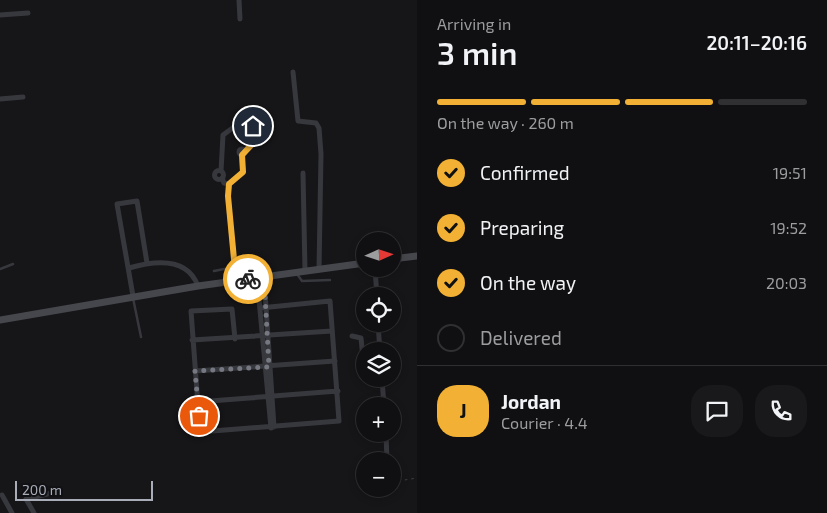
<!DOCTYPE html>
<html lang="en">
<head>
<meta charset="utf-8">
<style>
	:root { --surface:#101012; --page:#19191b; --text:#f1f3f6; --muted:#9c9d9f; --line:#303032; --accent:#f2b134 }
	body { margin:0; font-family:"Exo 2",sans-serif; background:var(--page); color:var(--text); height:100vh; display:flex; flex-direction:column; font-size:19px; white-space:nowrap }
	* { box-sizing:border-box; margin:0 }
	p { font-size:16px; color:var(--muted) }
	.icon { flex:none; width:28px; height:28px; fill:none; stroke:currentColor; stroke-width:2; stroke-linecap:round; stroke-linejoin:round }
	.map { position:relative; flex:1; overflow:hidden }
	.sheet { display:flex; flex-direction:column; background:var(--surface); width:410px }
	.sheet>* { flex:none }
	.needle { width:32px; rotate:87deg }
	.tools { position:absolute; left:356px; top:232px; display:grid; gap:10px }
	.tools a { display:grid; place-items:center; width:45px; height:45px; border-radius:50%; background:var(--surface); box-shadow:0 2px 8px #0003,0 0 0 1px var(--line); font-size:25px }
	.scale { position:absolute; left:15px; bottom:12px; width:138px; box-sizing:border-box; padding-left:5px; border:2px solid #a8adb8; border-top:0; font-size:14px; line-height:18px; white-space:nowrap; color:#a8adb8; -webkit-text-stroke:4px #111113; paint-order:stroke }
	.pin { position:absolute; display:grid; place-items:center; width:42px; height:42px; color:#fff; margin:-21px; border:2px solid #fff; border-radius:50%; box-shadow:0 1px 5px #0007 }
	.courier { position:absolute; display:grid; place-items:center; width:50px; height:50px; margin:-25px; border:4px solid #f2b134; border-radius:50%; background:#fff; color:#222; box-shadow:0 1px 6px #0007 }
	.summary em { font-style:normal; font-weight:600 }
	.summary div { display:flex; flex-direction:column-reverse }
	.summary { display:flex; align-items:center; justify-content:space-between; height:85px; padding:0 20px }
	h1 { font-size:32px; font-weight:600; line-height:38px }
	.bar { display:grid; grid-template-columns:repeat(4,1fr); gap:8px 5px; align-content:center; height:60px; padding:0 20px }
	.bar i { height:6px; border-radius:4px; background:var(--line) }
	.bar .on { background:var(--accent) }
	.bar p { grid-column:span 4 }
	.line { display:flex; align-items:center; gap:12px; padding:0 20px; border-top:1px solid var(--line) }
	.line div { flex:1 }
	.round { display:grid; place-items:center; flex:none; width:52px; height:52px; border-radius:20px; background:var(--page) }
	ol { padding:0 20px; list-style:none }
	li { display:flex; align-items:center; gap:15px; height:55px }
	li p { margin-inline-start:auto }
	li .icon { padding:5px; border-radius:50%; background:var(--accent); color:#111; stroke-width:4 }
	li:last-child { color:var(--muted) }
	li i { width:28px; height:28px; border:2px solid var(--line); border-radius:50% }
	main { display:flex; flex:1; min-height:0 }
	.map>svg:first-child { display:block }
</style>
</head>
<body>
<main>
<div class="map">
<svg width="417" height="513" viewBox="0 0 417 513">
	<rect width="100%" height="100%" fill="#161618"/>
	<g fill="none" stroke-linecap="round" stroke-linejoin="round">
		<path stroke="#3d3f44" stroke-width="1" stroke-dasharray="2.5 4" stroke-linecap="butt" d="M392 482 417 478"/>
		<path stroke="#37383d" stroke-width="2.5" d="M0 269 13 264
			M214 271 234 267
			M297 274 302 281 330 280
			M236 281 238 289 243 292 251 288V280
			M133 298 141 337"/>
		<path stroke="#37383d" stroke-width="5" d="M239 0 240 19
			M0 15 28 13
			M293 72 298 121 316 123 319 128 321 154 319 270
			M0 99 23 97
			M239 152a3 3 0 1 1 6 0a3 3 0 1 1-6 0Z
			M214.5 175a4.5 4.5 0 1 1 9 0a4.5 4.5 0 1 1-9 0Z
			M221 171 223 135 234 127 253 126 256 140 245 150
			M303 173 305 271
			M222 178 224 183 229 184 243 173 242 155
			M229 184 228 199 236 280
			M129 268C153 261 187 256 198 286
			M375 269 377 296
			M264 277 274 427
			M257 278 271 428
			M133 296 117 204 137 201 147 263
			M378 324 380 351
			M352 336 361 338 365 379
			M235 339 232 309 191 311 200 432 339 421 330 301 260 308
			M192 340 332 331
			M195 371 335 361
			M365 379H377
			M382 379 384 406
			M197 402 338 391
			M386 434 387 461
			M2 495 12 513
			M34 513 26 499 56 492"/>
		<path stroke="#45474d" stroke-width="7" d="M392 259 417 256
			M0 320 198 286 365 263"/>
	</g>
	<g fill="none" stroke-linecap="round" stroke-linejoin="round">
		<path stroke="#757880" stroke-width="5" stroke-dasharray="0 9" d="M199 416 195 371 269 367 264 277 248 279"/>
		<path stroke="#f2b134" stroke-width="6" d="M248 279 236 280 228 196 229 184 243 172 242 155 256 140 253 126"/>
	</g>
</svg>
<div class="tools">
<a><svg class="needle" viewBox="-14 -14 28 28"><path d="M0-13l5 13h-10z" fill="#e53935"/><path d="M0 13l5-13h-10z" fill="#9c9d9f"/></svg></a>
<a><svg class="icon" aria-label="locate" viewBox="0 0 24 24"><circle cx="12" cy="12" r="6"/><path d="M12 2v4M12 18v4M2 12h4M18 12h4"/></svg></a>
<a><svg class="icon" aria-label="layers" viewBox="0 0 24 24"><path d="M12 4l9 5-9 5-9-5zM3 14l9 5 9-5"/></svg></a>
<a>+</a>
<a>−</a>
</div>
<div class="scale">200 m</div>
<div class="pin" style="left:199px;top:416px;background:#ea580c"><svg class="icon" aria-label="bag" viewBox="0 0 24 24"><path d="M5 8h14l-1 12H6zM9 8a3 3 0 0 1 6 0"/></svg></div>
<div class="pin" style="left:253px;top:126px;background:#1f2937"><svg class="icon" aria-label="home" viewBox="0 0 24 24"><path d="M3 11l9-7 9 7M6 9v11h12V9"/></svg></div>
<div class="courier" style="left:248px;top:279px"><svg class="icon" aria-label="bike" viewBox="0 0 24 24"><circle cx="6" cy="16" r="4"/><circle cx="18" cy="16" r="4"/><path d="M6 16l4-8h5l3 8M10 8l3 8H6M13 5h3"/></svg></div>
</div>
<section class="sheet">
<div class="summary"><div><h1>3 min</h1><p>Arriving in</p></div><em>20:11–20:16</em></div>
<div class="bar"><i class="on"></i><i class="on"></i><i class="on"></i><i></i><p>On the way · 260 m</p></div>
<ol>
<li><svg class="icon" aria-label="check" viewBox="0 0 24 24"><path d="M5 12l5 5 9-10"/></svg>Confirmed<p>19:51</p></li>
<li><svg class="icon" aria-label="check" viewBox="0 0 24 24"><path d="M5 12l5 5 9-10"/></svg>Preparing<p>19:52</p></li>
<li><svg class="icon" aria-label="check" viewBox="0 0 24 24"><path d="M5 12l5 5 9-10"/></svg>On the way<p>20:03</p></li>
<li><i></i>Delivered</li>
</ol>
<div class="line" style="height:90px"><b class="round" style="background:var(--accent);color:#111">J</b><div><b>Jordan</b><p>Courier · 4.4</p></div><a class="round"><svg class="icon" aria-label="chat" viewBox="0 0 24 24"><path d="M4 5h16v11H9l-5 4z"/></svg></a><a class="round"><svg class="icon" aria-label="phone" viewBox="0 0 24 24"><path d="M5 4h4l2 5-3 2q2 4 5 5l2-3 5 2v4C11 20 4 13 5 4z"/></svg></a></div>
</section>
</main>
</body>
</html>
